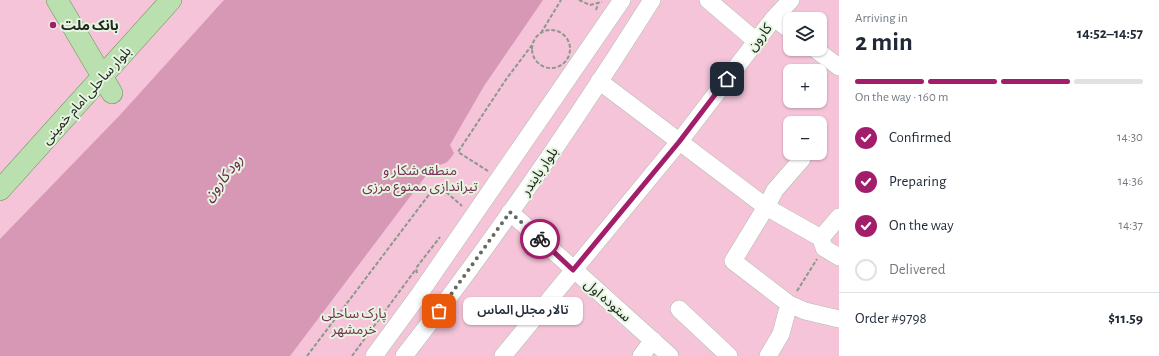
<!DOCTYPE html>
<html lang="en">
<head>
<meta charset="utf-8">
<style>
	:root { --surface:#fff; --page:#f2f2f3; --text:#1f2937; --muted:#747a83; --line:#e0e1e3; --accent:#a21e6b }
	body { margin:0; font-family:"Alegreya Sans","Noto Sans Arabic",sans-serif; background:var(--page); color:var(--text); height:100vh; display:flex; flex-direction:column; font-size:15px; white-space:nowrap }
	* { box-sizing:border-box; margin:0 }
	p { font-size:13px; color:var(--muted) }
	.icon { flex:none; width:22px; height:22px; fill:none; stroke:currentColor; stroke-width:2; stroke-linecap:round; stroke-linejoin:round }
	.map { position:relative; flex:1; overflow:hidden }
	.drawer { display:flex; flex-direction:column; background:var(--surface); width:320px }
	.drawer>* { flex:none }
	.fabs { position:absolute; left:783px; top:12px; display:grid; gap:8px }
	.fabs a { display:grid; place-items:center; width:44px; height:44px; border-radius:8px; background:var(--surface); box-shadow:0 1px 3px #0004; font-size:20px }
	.pin { position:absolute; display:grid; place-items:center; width:34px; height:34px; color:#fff; margin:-17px; border-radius:8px; box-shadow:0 2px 6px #0006 }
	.courier { position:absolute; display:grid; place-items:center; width:40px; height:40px; margin:-20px; border:3px solid #a21e6b; border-radius:50%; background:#fff; color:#222; box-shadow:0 1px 5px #0007 }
	.bubble { position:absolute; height:28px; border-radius:8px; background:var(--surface); box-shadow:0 1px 3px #0004; font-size:13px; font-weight:600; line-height:28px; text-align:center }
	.overview em { font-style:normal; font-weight:600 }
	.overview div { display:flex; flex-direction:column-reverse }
	.overview { display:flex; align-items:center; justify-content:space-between; height:68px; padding:0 16px }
	h1 { font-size:26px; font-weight:600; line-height:30px }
	.bar { display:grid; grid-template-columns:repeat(4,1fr); gap:6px 4px; align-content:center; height:48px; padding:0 16px }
	.bar i { height:5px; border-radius:3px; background:var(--line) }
	.bar .on { background:var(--accent) }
	.bar p { grid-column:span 4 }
	.line { display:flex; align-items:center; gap:10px; padding:0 16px; border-top:1px solid var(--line) }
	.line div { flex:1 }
	ol { padding:0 16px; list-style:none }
	li { display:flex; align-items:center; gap:12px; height:44px }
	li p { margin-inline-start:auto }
	li .icon { padding:4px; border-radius:50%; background:var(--accent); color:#fff; stroke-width:4 }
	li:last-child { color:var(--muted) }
	li i { width:22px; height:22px; border:2px solid var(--line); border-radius:50% }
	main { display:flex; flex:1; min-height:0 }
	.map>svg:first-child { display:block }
</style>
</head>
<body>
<main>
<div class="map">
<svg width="839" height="356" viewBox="0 0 839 356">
	<rect width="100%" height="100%" fill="#d8e8d3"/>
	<path fill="#f5c4d9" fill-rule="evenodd" d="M0 0H839V356H0ZM790 19H820V49H790ZM790 71H820V101H790ZM790 123H820V153H790Z"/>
	<path fill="#d698b4" d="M224 0H543L484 86 450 145 454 153C448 163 445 165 434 165L290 356H0V239L120 115Z"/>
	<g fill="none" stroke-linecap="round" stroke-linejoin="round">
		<g stroke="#aebdaa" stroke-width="18">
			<path id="minor" d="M708 0 756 41
				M774 18 790 30
				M815 49 839 67
				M599 81 766 207 775 190 802 159
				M510 212 670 356
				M821 238 824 248 839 257
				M789 304 805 311 839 319
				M679 309 729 356
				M374 356 418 296 622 0
				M404 356C493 242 575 122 652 0
				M503 356 679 142 774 18 791 0
				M641 356 653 340
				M768 356 781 334 789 304 733 261 766 207 821 238 839 217"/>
		</g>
		<g stroke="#67925a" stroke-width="22">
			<path id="major" d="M57 0 112 93
				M0 190 171 0"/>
		</g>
		<path stroke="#8c9889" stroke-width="2" stroke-dasharray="4 2" stroke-linecap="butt" d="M579 0 590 5 602 2
			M596 10 598 4
			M532 49a19 19 0 1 1 38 0a19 19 0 1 1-38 0Z
			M541 33 561 0
			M488 171 458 152 507 78 532 45
			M417 273 416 268 440 237
			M797 291 817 259
			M307 356 437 184 462 206
			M352 356 416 269"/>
		<use href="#minor" stroke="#fff" stroke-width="17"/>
		<use href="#major" stroke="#bae0af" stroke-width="21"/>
	</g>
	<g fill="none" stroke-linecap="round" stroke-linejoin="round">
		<path stroke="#616b5f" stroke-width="4" stroke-dasharray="0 7.2" d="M439 311 510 212 540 239"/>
		<path stroke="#a21e6b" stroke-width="5" d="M540 239 573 270 679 142 727 79"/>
	</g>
	<circle fill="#a21e6b" stroke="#e5f5e0" stroke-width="1.5" cx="53" cy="25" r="4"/>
	<g text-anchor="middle" stroke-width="4" stroke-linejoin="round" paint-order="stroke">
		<g font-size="14" font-weight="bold" fill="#212720" stroke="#e5f5e0" text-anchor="start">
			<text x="61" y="30">بانک ملت</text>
		</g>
		<g font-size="14" fill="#212720" stroke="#e5f5e0">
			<text transform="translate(759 37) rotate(-52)" y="5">کارون</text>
			<text transform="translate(86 95) rotate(-48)" y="5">بلوار ساحلی امام خمینی</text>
			<text transform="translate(539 171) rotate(-56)" y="5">بلوار بایندر</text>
			<text transform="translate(608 300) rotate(41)" y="5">ستوده اول</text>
		</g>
		<g font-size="14" fill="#792f56" stroke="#e5f5e0">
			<text x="420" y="175">منطقه شکار و<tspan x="420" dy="16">تیراندازی ممنوع مرزی</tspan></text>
			<text x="354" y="318">پارک ساحلی<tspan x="354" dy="16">خرمشهر</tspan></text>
		</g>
		<g font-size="15" font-style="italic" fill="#6b234a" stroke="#e5f5e0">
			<text transform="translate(223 178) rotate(-52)" y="5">رود کارون</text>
		</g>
	</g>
</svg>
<div class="fabs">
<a><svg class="icon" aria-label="layers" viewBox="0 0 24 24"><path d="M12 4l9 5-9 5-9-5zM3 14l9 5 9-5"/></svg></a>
<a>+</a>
<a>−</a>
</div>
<div class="pin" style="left:439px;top:311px;background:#ea580c"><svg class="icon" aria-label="bag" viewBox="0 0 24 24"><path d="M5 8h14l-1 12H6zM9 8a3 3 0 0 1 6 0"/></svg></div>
<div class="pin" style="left:727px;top:79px;background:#1f2937"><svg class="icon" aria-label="home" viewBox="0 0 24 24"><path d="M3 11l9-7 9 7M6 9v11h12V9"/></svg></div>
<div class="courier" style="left:540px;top:239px"><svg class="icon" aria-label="bike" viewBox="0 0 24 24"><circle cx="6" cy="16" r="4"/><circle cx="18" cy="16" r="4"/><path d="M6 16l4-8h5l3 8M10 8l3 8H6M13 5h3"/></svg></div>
<div class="bubble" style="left:463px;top:297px;width:120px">تالار مجلل الماس</div>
</div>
<section class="drawer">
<div class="overview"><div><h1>2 min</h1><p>Arriving in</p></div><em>14:52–14:57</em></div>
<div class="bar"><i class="on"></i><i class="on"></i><i class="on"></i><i></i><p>On the way · 160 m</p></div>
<ol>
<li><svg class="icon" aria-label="check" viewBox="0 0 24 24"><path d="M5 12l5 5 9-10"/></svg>Confirmed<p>14:30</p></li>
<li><svg class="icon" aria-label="check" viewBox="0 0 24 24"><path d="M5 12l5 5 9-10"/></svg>Preparing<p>14:36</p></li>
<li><svg class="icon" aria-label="check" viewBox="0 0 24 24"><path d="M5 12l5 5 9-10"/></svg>On the way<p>14:37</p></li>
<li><i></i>Delivered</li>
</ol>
<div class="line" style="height:52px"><div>Order #9798</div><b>$11.59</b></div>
</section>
</main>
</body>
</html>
